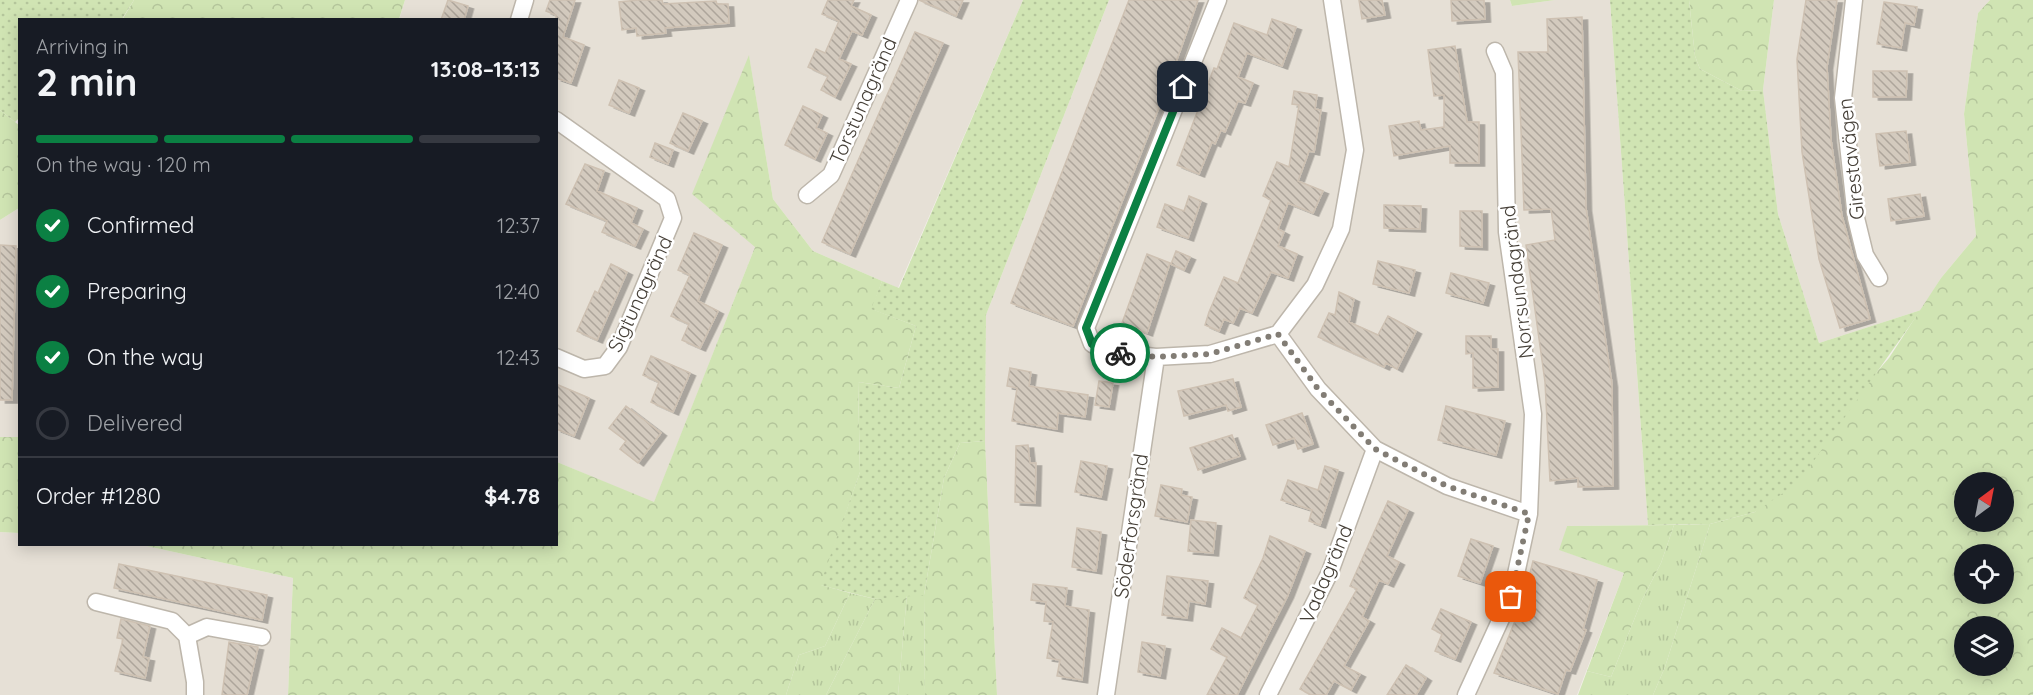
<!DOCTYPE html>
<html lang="en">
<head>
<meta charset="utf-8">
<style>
	:root { --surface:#171b24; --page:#20242c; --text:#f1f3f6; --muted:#9ea1a6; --line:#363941; --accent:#0b8043 }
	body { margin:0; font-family:Quicksand,sans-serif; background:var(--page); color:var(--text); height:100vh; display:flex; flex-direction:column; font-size:22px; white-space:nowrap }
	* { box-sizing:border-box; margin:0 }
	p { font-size:20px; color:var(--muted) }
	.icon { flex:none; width:33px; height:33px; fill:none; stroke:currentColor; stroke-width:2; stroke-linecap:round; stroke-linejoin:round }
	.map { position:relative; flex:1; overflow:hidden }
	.drawer { position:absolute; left:18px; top:18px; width:540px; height:528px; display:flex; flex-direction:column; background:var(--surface); border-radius:0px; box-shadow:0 3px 15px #0003 }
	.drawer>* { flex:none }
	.needle { width:39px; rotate:32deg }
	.tools { position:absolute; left:1954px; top:472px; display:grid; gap:12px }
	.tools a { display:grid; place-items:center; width:60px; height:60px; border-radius:50%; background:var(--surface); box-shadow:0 3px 15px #0003; font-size:30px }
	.pin { position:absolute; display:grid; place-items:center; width:51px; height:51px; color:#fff; margin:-26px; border-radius:12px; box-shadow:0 3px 9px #0006 }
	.courier { position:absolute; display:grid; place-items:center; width:60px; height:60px; margin:-30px; border:4px solid #0b8043; border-radius:50%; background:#fff; color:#222; box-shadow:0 2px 8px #0007 }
	.head em { font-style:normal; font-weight:700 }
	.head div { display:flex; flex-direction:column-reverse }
	.head { display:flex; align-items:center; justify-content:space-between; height:102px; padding:0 18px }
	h1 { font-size:39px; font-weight:700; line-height:45px }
	.bar { display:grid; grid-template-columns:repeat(4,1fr); gap:9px 6px; align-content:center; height:72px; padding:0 18px }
	.bar i { height:8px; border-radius:4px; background:var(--line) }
	.bar .selected { background:var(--accent) }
	.bar p { grid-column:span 4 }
	.line { display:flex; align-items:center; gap:15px; padding:0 18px; border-top:2px solid var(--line) }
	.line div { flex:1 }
	ol { padding:0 18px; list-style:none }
	li { display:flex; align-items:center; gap:18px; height:66px }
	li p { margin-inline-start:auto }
	li .icon { padding:6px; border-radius:50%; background:var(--accent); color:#fff; stroke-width:4 }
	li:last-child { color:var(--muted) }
	li i { width:33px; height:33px; border:3px solid var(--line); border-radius:50% }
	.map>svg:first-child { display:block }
</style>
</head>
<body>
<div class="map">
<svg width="2033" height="695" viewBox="0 0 2033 695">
	<defs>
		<pattern id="grass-tufts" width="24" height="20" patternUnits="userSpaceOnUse" patternTransform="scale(1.5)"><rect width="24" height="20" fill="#d0e4b3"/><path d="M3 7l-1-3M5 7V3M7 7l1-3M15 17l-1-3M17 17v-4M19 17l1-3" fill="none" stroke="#b4c59b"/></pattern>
		<pattern id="forest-crowns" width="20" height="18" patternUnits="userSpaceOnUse" patternTransform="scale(1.5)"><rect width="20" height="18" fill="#d0e4b3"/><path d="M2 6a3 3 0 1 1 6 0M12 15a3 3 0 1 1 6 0" fill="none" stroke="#b4c59b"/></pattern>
		<pattern id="park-dots" width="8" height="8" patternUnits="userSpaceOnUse" patternTransform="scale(1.5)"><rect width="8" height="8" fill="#d0e4b3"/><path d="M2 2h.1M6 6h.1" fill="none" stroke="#b4c59b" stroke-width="1.8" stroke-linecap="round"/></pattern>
		<pattern id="building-back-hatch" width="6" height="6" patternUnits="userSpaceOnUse" patternTransform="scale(1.5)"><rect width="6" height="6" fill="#d3cabe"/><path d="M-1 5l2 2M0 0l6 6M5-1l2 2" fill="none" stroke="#ada59b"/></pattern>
		<filter id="shadow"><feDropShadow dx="5.5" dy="3" stdDeviation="0" flood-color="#0004"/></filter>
	</defs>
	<rect width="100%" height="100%" fill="#f2efe8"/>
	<path fill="#e6e0d6" d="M405 0H1023L898 288 813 251 773 199 749 56 755 247 654 503 557 462 556 20H399Z
		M1109 0H1510L1512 6 1555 0H1610L1648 525 1567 526 1560 550 1624 573 1577 695H997L985 441 986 315Z
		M1774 0H1990L1978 13 1964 114 1976 236 1941 278 1921 310 1819 343 1778 214 1763 90Z
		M19 208V437H0V220Z
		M0 532 19 533 20 544 142 545 293 578 288 695H0Z"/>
	<path fill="url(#grass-tufts)" d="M1710 524 1665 667 1653 695H1578L1587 671 1611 677 1642 600 1661 563 1674 525Z
		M850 593 875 599 826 695H786L799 655 825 646Z
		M907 594 924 595 925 695H898Z"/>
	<path fill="url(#forest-crowns)" fill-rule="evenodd" d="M134 0H405L399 19 122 20Z
		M1510 0H1555L1512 6Z
		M1689 0H1774L1763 90 1742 91 1700 69 1695 56Z
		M1990 0H2033V695H1653L1665 667 1710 524 1755 512 1889 358 1941 278 1976 236 1964 114 1978 13ZM1965 483H2004V522H1965ZM1965 555H2004V594H1965ZM1965 627H2004V666H1965Z
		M749 55 773 199 813 251 882 281 872 309 916 326 899 388 858 382 860 472 821 585 850 593 825 646 799 655 786 695H288L293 578 142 545 556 544 557 462 654 502 755 247 692 194Z
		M0 110 20 126 19 208 0 220Z
		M0 437H19V533L0 532Z
		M985 441 997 695H925L924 595 944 478 960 443Z
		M1674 525 1661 563 1642 600 1611 677 1587 671 1624 573 1559 550 1567 526Z
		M907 594 898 695H826L875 599Z"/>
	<path fill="url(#park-dots)" d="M0 0H134L122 19 20 20V117L15 122 0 110Z
		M1023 0H1109L986 315 985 441 960 443 944 478 924 595 875 599 820 585 860 472 858 382 899 388 916 326 871 309 882 281 899 288Z
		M1610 0H1689L1695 56 1700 69 1742 91 1763 90 1778 214 1819 343 1921 310 1798 483 1755 512 1710 524 1648 525Z"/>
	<path fill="url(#building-back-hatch)" stroke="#cec1b2" stroke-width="1.5" filter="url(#shadow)" d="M448 0 468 6 464 20H441Z
		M550 0H575L563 37 584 45 571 83 556 78V15L546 11Z
		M638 0H662L663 4 716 1 717 4H728L729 23 665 28 666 33 637 36 636 28 622 30 619 2Z
		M828 0H854L851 6 871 15 862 35 852 31 839 59 851 64 835 97 821 90 828 76 808 67 816 49 825 53 839 21 822 14Z
		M919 0H963L956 16Z
		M1129 0H1198L1169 82 1073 326 1011 303Z
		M1359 0H1382L1385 15 1362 19Z
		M1451 0H1484L1485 19 1452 21Z
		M1806 0H1837L1827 67 1831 140 1842 216 1870 319 1840 328 1819 259 1802 152 1797 59Z
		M1884 2 1917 7 1914 25 1905 23 1901 48 1877 44Z
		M1582 17 1586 208 1612 384 1613 486 1578 487V478L1550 481 1545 382 1526 245 1555 240 1551 209 1524 210 1518 52H1548L1547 19Z
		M1272 19 1296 27 1282 66 1247 53 1238 77 1253 83 1245 103 1238 101 1225 132 1221 130 1215 144 1212 142 1199 174 1177 165 1214 68 1217 69 1234 23 1267 35Z
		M915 32 943 43 850 254 822 242Z
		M1455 46 1467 122H1479V163H1450V146L1394 156 1389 126 1419 121 1421 130 1444 127V95L1434 96 1428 50Z
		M1873 71H1907L1906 97H1873Z
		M619 80 639 88 629 113 609 105Z
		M1294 91 1317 95 1315 109 1321 110 1314 152 1309 151 1298 181 1323 191 1313 213 1288 203 1278 229 1284 232 1278 246 1297 254 1288 278 1271 272 1252 313 1240 308 1233 323 1224 319 1219 331 1205 325 1209 312 1224 277 1238 283 1271 200 1263 196 1277 162 1289 167 1299 105 1292 104Z
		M803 106 822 115 816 128 827 133 815 159 785 145Z
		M683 113 702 121 688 151 670 143Z
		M1906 131 1910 162 1880 166 1876 134Z
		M655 143 673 150 668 164 650 157Z
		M585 164 604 171 597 191 637 208 631 223 643 229 635 246 602 232 607 221 566 204Z
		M1920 194 1924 216 1891 221 1888 199Z
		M1189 196 1201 201 1188 238 1157 227 1165 204 1184 211Z
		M1384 205 1421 206 1420 229 1384 228Z
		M1460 211H1482V247L1460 246Z
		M694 233 722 245 698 301 718 311 700 348 682 340 689 324 671 316 690 275 678 270Z
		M0 245 16 246 12 400H0Z
		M1176 251 1190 257 1184 270 1171 264Z
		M1147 254 1170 263 1147 333 1122 323Z
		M1378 261 1415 270 1409 293 1373 284Z
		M611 264 627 272 597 340 577 331 595 291 598 293Z
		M1451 273 1489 283 1483 303 1446 293Z
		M1339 292 1354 299 1349 322 1378 335 1388 316 1416 331 1397 369 1386 363 1384 367 1318 337 1329 313 1335 315Z
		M1466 336H1491V349H1498V387L1473 388V353L1466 354Z
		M651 356 690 373 673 412 651 402 659 382 643 375Z
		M1010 368 1031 372 1029 386 1088 395 1085 417 1058 413 1057 429 1012 421 1017 388 1007 386Z
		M1233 379 1241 407 1228 411 1226 405 1184 416 1178 391Z
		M1099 381 1113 383 1109 407 1095 405Z
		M556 384 589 398 574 436 556 429Z
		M626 406 661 433 638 463 620 449 626 441 609 428Z
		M1446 406 1505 421 1496 455 1438 440Z
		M1302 413 1313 444 1298 449 1294 438 1273 445 1266 425Z
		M1232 435 1240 456 1198 470 1190 448Z
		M1028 445 1030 463H1036L1035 503 1015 502 1016 446Z
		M1081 461 1107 466 1101 497 1075 492Z
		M1325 466 1338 470 1320 525 1309 521 1312 510 1281 500 1288 480 1318 490Z
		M1161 485 1182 489 1181 495 1192 497 1187 522 1155 516Z
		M1388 501 1408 510 1387 556 1399 562 1388 584 1379 580 1362 617 1369 621 1344 666 1360 674 1351 690 1334 681 1326 695H1311L1300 689 1357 589 1350 586Z
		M1191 520 1216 523 1213 553 1188 551Z
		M1077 528 1101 532 1096 571 1072 567Z
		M1270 536 1305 551 1288 595 1237 695H1207L1227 657 1211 649 1222 628 1241 638 1258 605 1244 598 1263 558Z
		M1471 539 1493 546 1480 583 1458 576Z
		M1533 561 1597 580 1583 629 1586 630 1570 671 1566 670 1558 694 1494 673 1523 601Z
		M119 564 267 595 262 620 114 588Z
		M1167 576 1208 581 1205 604 1189 601 1187 618 1162 615Z
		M1033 584 1067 588 1065 606 1089 610 1082 680 1057 676 1060 660 1047 658 1053 622 1044 621 1046 602 1031 600Z
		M1441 609 1471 622 1455 659 1435 651 1442 634 1432 629Z
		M121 619 150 626 143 657 149 658 145 678 115 671 123 639 117 638Z
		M229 642 258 647 247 695H222Z
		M1142 642 1165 646 1160 676 1138 672Z
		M1406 665 1426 678 1416 695H1387Z"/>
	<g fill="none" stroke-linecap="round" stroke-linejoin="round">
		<g stroke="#bdb6ab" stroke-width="19">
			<path id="minor" d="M1218 0 1086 328 1092 344 1110 352 1156 357 1210 354 1278 334 1315 285 1341 229 1355 150 1332 0
				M1854 0 1843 98 1856 218 1865 255 1879 278
				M519 20 525 0
				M556 120 667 199 673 218 619 347 605 366 584 369 556 357
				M807 195 831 175 909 0
				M1278 334 1318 389 1375 449 1447 486 1529 514
				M96 602 172 621 187 636 207 627 262 637
				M187 636 195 682V695
				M1106 695 1156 357
				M1268 695 1330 572 1375 449
				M1466 695 1511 597 1529 514 1533 414 1507 232 1504 72 1495 51"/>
		</g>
		<use href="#minor" stroke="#fff" stroke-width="16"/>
	</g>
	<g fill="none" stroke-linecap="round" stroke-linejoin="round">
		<path stroke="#827d75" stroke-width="6" stroke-dasharray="0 10.8" d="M1120 353 1156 357 1210 354 1278 334 1318 389 1375 449 1447 486 1529 514 1511 597"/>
		<path stroke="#0b8043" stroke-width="8" d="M1120 353 1110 352 1092 344 1086 328 1183 87"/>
	</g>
	<g text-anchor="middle" stroke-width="5" stroke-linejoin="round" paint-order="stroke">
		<g font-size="20" fill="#453f37" stroke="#fff">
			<text transform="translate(863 101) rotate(-66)" y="7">Torstunagränd</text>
			<text transform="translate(1851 159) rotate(-96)" y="7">Girestavägen</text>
			<text transform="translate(1517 282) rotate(-97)" y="7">Norrsundagränd</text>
			<text transform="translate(640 294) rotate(-65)" y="7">Sigtunagränd</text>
			<text transform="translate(1131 526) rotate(-82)" y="7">Söderforsgränd</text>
			<text transform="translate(1326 574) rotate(-67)" y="7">Vadagränd</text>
		</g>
	</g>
</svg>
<div class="tools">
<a><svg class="needle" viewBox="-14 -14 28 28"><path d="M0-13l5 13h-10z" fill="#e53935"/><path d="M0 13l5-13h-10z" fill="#9ea1a6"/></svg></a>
<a><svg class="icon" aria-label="locate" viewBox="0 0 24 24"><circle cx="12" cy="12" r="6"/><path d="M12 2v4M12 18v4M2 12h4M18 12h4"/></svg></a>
<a><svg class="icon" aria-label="layers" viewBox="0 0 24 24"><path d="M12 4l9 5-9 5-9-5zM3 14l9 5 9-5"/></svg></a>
</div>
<div class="pin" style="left:1511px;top:597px;background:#ea580c"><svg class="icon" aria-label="bag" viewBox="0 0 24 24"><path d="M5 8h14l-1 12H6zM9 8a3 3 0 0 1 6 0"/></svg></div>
<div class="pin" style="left:1183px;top:87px;background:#1f2937"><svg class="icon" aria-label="home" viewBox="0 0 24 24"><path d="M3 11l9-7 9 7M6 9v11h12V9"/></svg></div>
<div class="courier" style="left:1120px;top:353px"><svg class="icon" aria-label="bike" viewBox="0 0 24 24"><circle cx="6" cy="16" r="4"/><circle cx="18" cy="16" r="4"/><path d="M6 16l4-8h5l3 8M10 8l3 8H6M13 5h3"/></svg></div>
<section class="drawer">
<div class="head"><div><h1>2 min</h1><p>Arriving in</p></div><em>13:08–13:13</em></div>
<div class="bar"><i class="selected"></i><i class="selected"></i><i class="selected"></i><i></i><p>On the way · 120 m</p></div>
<ol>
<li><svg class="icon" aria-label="check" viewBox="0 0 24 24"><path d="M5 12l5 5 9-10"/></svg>Confirmed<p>12:37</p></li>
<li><svg class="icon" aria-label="check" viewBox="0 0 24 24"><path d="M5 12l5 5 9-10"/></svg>Preparing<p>12:40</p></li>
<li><svg class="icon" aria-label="check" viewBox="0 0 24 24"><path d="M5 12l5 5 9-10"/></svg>On the way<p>12:43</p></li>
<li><i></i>Delivered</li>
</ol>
<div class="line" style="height:78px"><div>Order #1280</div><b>$4.78</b></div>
</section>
</div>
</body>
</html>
